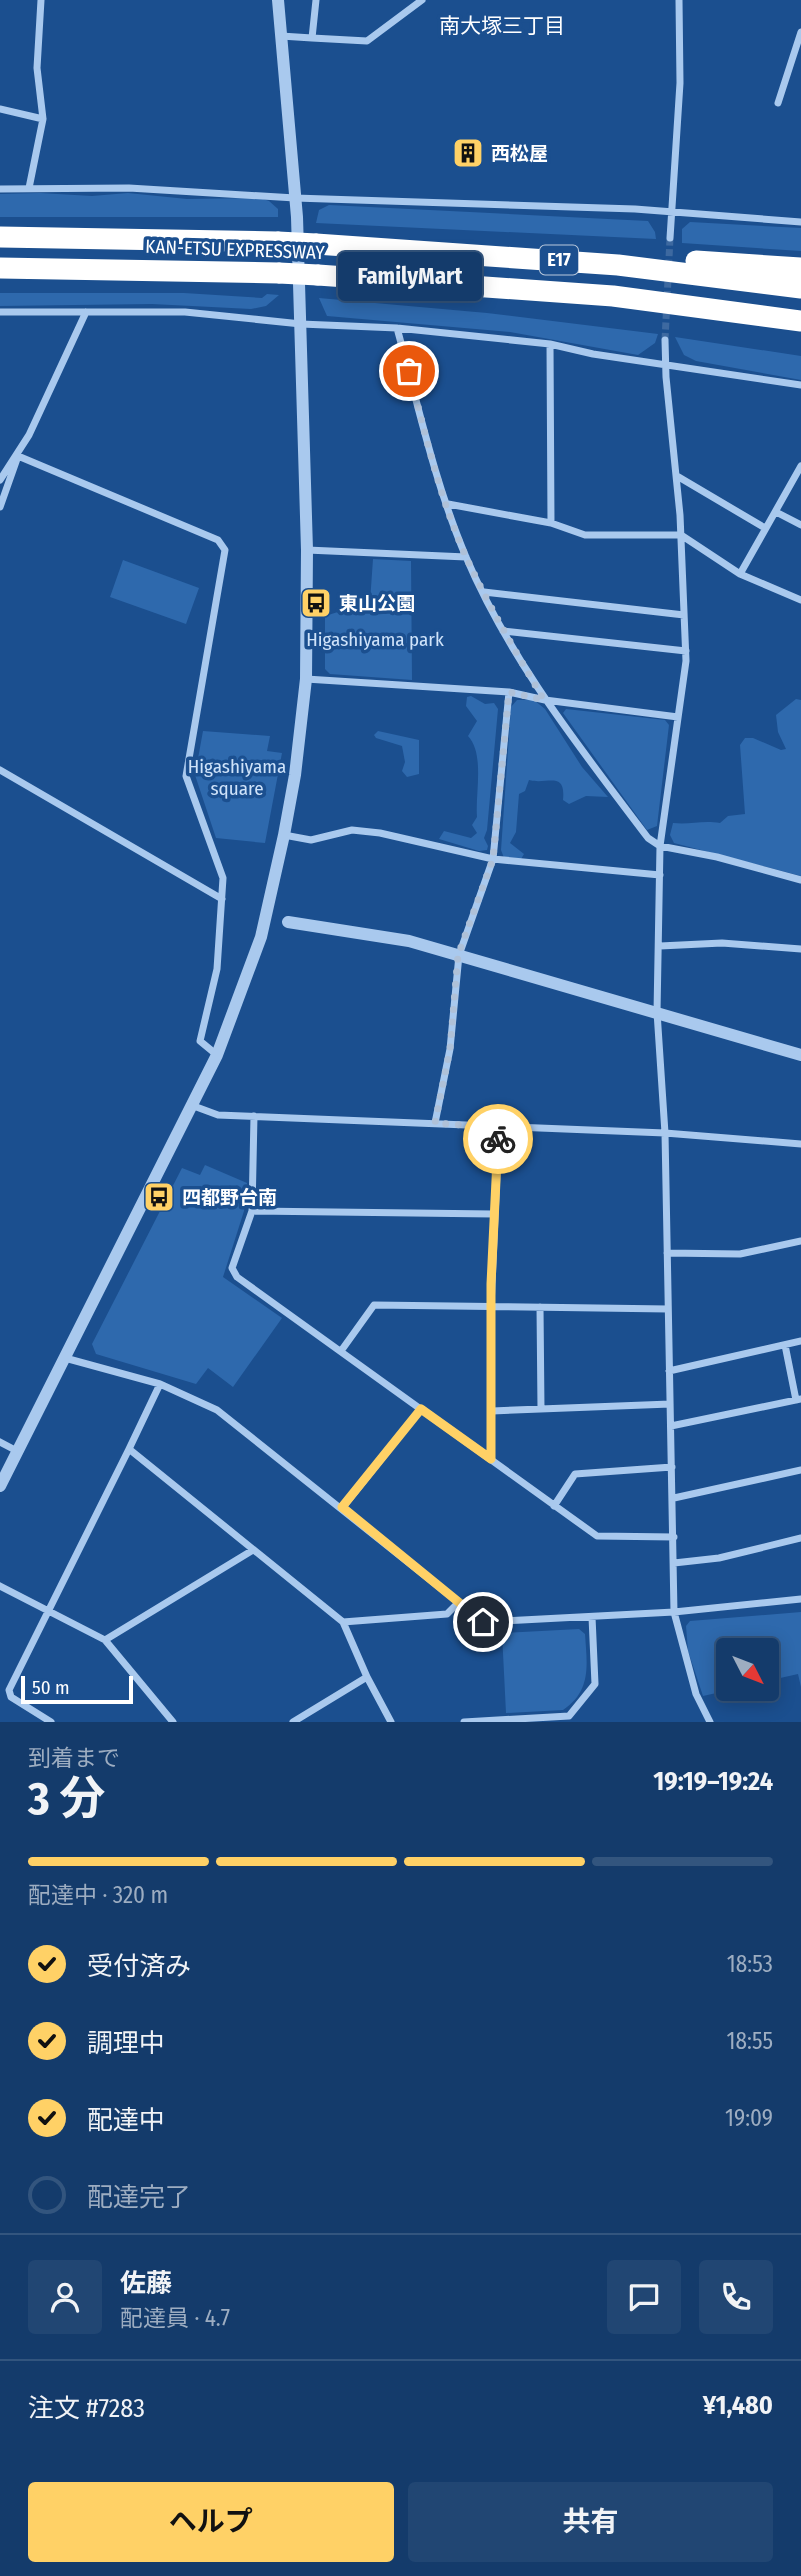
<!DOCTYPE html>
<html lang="ja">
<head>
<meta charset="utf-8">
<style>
	:root { --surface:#143b6b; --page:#214673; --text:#f1f3f6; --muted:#9dadc1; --line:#33557e; --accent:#ffd166 }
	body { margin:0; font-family:"Fira Sans Condensed","Noto Sans JP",sans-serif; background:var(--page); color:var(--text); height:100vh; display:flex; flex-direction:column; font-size:26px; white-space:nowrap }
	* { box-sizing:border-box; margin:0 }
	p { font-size:23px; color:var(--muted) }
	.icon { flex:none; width:38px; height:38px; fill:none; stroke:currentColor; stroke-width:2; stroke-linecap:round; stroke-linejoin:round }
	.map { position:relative; height:1722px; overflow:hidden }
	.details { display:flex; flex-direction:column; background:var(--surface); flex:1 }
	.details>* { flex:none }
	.needle { width:46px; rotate:132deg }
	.controls { position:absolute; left:716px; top:1638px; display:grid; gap:14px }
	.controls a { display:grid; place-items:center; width:63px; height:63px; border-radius:7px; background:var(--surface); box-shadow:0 4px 18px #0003,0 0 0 2px var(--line); font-size:35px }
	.scale { position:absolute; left:21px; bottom:18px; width:112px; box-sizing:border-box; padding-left:7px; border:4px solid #fff; border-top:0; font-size:19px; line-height:24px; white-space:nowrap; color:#fff; -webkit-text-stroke:5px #1b4f8f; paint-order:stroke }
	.pin { position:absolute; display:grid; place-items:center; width:60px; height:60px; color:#fff; margin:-30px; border:4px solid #fff; border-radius:50%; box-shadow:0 2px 7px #0007 }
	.courier { position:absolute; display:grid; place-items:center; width:70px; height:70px; margin:-35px; border:5px solid #ffd166; border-radius:50%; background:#fff; color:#222; box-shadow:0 2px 9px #0007 }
	.bubble { position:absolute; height:49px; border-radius:7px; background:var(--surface); box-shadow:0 4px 18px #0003,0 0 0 2px var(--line); font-size:23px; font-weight:700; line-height:49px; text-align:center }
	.summary em { font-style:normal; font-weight:700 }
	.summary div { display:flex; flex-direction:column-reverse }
	.summary { display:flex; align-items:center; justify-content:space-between; height:119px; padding:0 28px }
	h1 { font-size:46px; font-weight:700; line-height:52px }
	.bar { display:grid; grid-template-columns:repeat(4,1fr); gap:10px 7px; align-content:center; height:84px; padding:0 28px }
	.bar i { height:9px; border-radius:5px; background:var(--line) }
	.bar .selected { background:var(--accent) }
	.bar p { grid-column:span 4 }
	.line { display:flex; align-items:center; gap:18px; padding:0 28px; border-top:2px solid var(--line) }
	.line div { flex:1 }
	.round { display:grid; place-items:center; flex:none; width:74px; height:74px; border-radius:7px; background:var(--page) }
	ol { padding:0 28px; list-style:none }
	li { display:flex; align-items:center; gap:21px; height:77px }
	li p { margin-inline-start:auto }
	li .icon { padding:7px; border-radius:50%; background:var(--accent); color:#111; stroke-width:4 }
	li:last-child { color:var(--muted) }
	li i { width:38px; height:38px; border:4px solid var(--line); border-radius:50% }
	.button { display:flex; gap:14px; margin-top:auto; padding:14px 28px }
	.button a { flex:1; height:80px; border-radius:7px; background:var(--accent); color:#111; font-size:28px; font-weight:700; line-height:80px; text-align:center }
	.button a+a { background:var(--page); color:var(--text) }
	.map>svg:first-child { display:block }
</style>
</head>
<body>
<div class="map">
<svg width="801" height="1722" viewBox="0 0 801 1722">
	<rect width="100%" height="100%" fill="#1b4f8f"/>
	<path fill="#2e69ad" d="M40 193 92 196 128 193 187 199 260 198 269 201 278 209V217H0V194Z
		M329 205 648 221 655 232 656 239 316 223 319 210Z
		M690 222 801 228V251L682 243V229Z
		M0 293H184L262 298 267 294 279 295 266 306 251 309 152 304 0 306Z
		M319 298 487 313 658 334 655 343 638 355 510 332 327 316Z
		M675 337 801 356V380L696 361 684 355Z
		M373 559 411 561 412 680 330 674 325 669V616L370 602Z
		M123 560 199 588 186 624 110 597Z
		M471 696 485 704 494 703 498 709 487 830 484 838 488 846 487 850 479 851 439 839 444 831 471 838 477 833 472 825 477 817C475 794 485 754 468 736L477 721 466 706 467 697Z
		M796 699 801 700V876L674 843 670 835 673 823C690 825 702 820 720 823L728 816 745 814 740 745 745 738H753L781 750 786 749 778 732 776 715Z
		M517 700H534L545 709 582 767 608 797 586 796 569 804 563 800C566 770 547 785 529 780L525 791 519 794 516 832 510 843 524 854 521 859 504 858 501 850 511 707Z
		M566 709 665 720 669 725 657 826 647 830 563 713Z
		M203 731 270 736 267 751 282 753 265 843 216 838 195 775Z
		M378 731 419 740V774L407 777 402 771 405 762 402 746 376 738 374 735Z
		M205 1165 247 1183 244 1211 223 1277 282 1318 233 1387 208 1368 196 1384 96 1354 92 1344 182 1168 200 1175Z
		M801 1612V1687L798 1674 767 1681 766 1650H728V1689H734L703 1696 688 1651 686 1626 690 1621Z
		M579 1629 585 1634C587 1664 592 1691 563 1710L506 1713 502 1633Z"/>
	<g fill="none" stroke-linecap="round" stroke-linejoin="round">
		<path stroke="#3d69a0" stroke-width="7" stroke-dasharray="7 3.5" stroke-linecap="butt" d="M665 340 670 238"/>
		<path stroke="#a9c9ee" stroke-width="7" d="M281 36 312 38 316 0
			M312 38 367 41 422 0
			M778 103 801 32
			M0 109 43 119
			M29 188 43 119 37 68 41 0
			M0 189 129 188 295 198 635 209 801 222
			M670 238 680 83 679 0
			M0 312H185L301 324 397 328 550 344 593 354 801 385
			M397 328C418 405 435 484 466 557 510 661 581 749 648 838L660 846 717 857 801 880
			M665 340 666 377 680 515 686 661 660 846 657 1012 665 1133 674 1612 696 1694 710 1722
			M677 476 765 528
			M0 480 29 435 86 312
			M448 504 551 523 550 344
			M0 507 18 456 218 540 225 550 186 776 223 878 217 969 200 1041 217 1055
			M776 512 801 525
			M551 523 585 535H681L740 574 801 600
			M307 550 466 557
			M740 574 801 466
			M484 592 684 615
			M503 631 686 651
			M306 679 509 692 545 700 678 717
			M0 770 222 899
			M284 835 311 840 352 830 380 833 493 859 660 875
			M660 946 722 943 801 949
			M191 1105 218 1115 665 1133 801 1144
			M435 1123 450 1049 459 955 493 859 509 692
			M252 1211 254 1116
			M493 1214 252 1211 232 1268 237 1277 597 1536 674 1537
			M667 1253 740 1254 801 1241
			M540 1307 541 1409
			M785 1345 796 1400
			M341 1351 374 1305 668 1309
			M65 1358 160 1384 217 1410 483 1622 674 1612 801 1599
			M669 1371 801 1341
			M160 1384 129 1449 343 1622 367 1677 391 1722
			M492 1411 670 1404
			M671 1426 801 1399
			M0 1442 17 1451
			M491 1459V1307L499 1128
			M674 1498 801 1470
			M554 1506 575 1474 672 1467
			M343 1507 421 1409
			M674 1563 719 1558 801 1538
			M0 1586 105 1640 173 1722
			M343 1622 447 1614 458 1603
			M105 1640 253 1550
			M51 1722 11 1697 9 1690 129 1449
			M293 1722 367 1677
			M464 1722 569 1716 595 1684 592 1617"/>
		<path stroke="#a9c9ee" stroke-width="12" d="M288 922 409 941 801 1055
			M0 1486 217 1055 261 937 284 835 295 775 306 679 307 550 297 217 278 0"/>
		<path stroke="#fff" stroke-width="21" d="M0 237 278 242
			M316 244 618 265 801 288
			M696 261 801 268
			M0 268 279 273
			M318 275 613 296 801 321"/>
		<path stroke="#fff" stroke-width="21" d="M278 242 316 244
			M279 273 318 275"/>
	</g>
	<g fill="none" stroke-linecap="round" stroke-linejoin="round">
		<path stroke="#afc1d8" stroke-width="7" stroke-dasharray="0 12.6" d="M409 371C425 433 440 500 467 559 490 608 517 654 544 700L509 692 493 859 458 955 450 1049 435 1123 499 1128 498 1139"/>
		<path stroke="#ffd166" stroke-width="9" d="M483 1622 342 1507 421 1409 491 1459V1284L498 1139"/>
	</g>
	<defs>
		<g id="building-square" transform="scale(1.575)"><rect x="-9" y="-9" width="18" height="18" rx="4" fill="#ffd166" stroke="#1b4f8f"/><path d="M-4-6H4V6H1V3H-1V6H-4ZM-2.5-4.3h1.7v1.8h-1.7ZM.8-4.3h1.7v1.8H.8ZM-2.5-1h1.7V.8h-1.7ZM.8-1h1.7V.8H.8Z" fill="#111"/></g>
		<g id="bus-square" transform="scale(1.575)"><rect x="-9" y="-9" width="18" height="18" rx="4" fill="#ffd166" stroke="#1b4f8f"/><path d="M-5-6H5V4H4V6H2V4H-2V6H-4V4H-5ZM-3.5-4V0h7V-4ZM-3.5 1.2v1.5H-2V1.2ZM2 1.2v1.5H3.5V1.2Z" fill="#111"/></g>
	</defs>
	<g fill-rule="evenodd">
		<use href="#building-square" x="468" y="153"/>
		<use href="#bus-square" x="316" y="603"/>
		<use href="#bus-square" x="159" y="1197"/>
	</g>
	<g text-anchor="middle" stroke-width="7" stroke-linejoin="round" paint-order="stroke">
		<rect fill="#1b4f8f" stroke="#bbcadd" stroke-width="2" x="540" y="245.5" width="38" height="29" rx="5"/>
		<g font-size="18" font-weight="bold" fill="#fff">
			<text x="559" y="266">E17</text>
		</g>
		<g font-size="19" font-weight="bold" fill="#fff" stroke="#1b4f8f" text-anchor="start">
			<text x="491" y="160">西松屋</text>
			<text x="339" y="610">東山公園</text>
			<text x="182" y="1204">四都野台南</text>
		</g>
		<g font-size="19" fill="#fff" stroke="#1b4f8f">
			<text transform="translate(235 249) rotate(2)" y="7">KAN-ETSU EXPRESSWAY</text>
		</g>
		<g font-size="19" fill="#cfe3fa" stroke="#1b4f8f">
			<text x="375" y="646">Higashiyama park</text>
			<text x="237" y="773">Higashiyama<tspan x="237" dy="22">square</tspan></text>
		</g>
		<g font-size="21" fill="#fff" stroke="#1b4f8f">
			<text x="502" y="33">南大塚三丁目</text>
		</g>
	</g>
</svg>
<div class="controls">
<a><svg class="needle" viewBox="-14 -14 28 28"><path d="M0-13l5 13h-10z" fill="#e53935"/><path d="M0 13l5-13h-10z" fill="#9dadc1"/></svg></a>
</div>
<div class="scale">50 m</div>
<div class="pin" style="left:409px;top:371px;background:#ea580c"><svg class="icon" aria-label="bag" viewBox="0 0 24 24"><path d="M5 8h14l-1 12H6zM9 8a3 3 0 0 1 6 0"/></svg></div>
<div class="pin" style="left:483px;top:1622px;background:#1f2937"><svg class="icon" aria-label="home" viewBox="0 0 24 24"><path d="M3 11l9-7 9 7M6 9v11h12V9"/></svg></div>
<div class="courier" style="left:498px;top:1139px"><svg class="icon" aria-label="bike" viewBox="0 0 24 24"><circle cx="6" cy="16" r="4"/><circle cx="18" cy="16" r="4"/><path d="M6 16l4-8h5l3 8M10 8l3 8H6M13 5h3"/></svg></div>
<div class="bubble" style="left:338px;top:252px;width:144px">FamilyMart</div>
</div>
<section class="details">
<div class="summary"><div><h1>3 分</h1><p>到着まで</p></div><em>19:19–19:24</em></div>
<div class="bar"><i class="selected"></i><i class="selected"></i><i class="selected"></i><i></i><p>配達中 · 320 m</p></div>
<ol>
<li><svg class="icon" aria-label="check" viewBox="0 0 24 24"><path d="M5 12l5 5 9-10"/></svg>受付済み<p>18:53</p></li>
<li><svg class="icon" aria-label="check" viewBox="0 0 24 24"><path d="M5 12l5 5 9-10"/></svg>調理中<p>18:55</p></li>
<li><svg class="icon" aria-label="check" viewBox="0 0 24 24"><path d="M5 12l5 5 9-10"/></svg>配達中<p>19:09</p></li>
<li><i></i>配達完了</li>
</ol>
<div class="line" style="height:126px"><a class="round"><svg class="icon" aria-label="person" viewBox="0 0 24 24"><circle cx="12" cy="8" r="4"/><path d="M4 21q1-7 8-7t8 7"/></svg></a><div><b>佐藤</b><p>配達員 · 4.7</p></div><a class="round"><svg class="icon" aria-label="chat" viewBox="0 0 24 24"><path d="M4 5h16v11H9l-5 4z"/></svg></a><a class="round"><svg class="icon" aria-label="phone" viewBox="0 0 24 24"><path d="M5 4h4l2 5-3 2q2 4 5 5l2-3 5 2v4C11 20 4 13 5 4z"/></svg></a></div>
<div class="line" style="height:91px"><div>注文 #7283</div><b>¥1,480</b></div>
<div class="button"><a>ヘルプ</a><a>共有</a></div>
</section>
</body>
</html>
